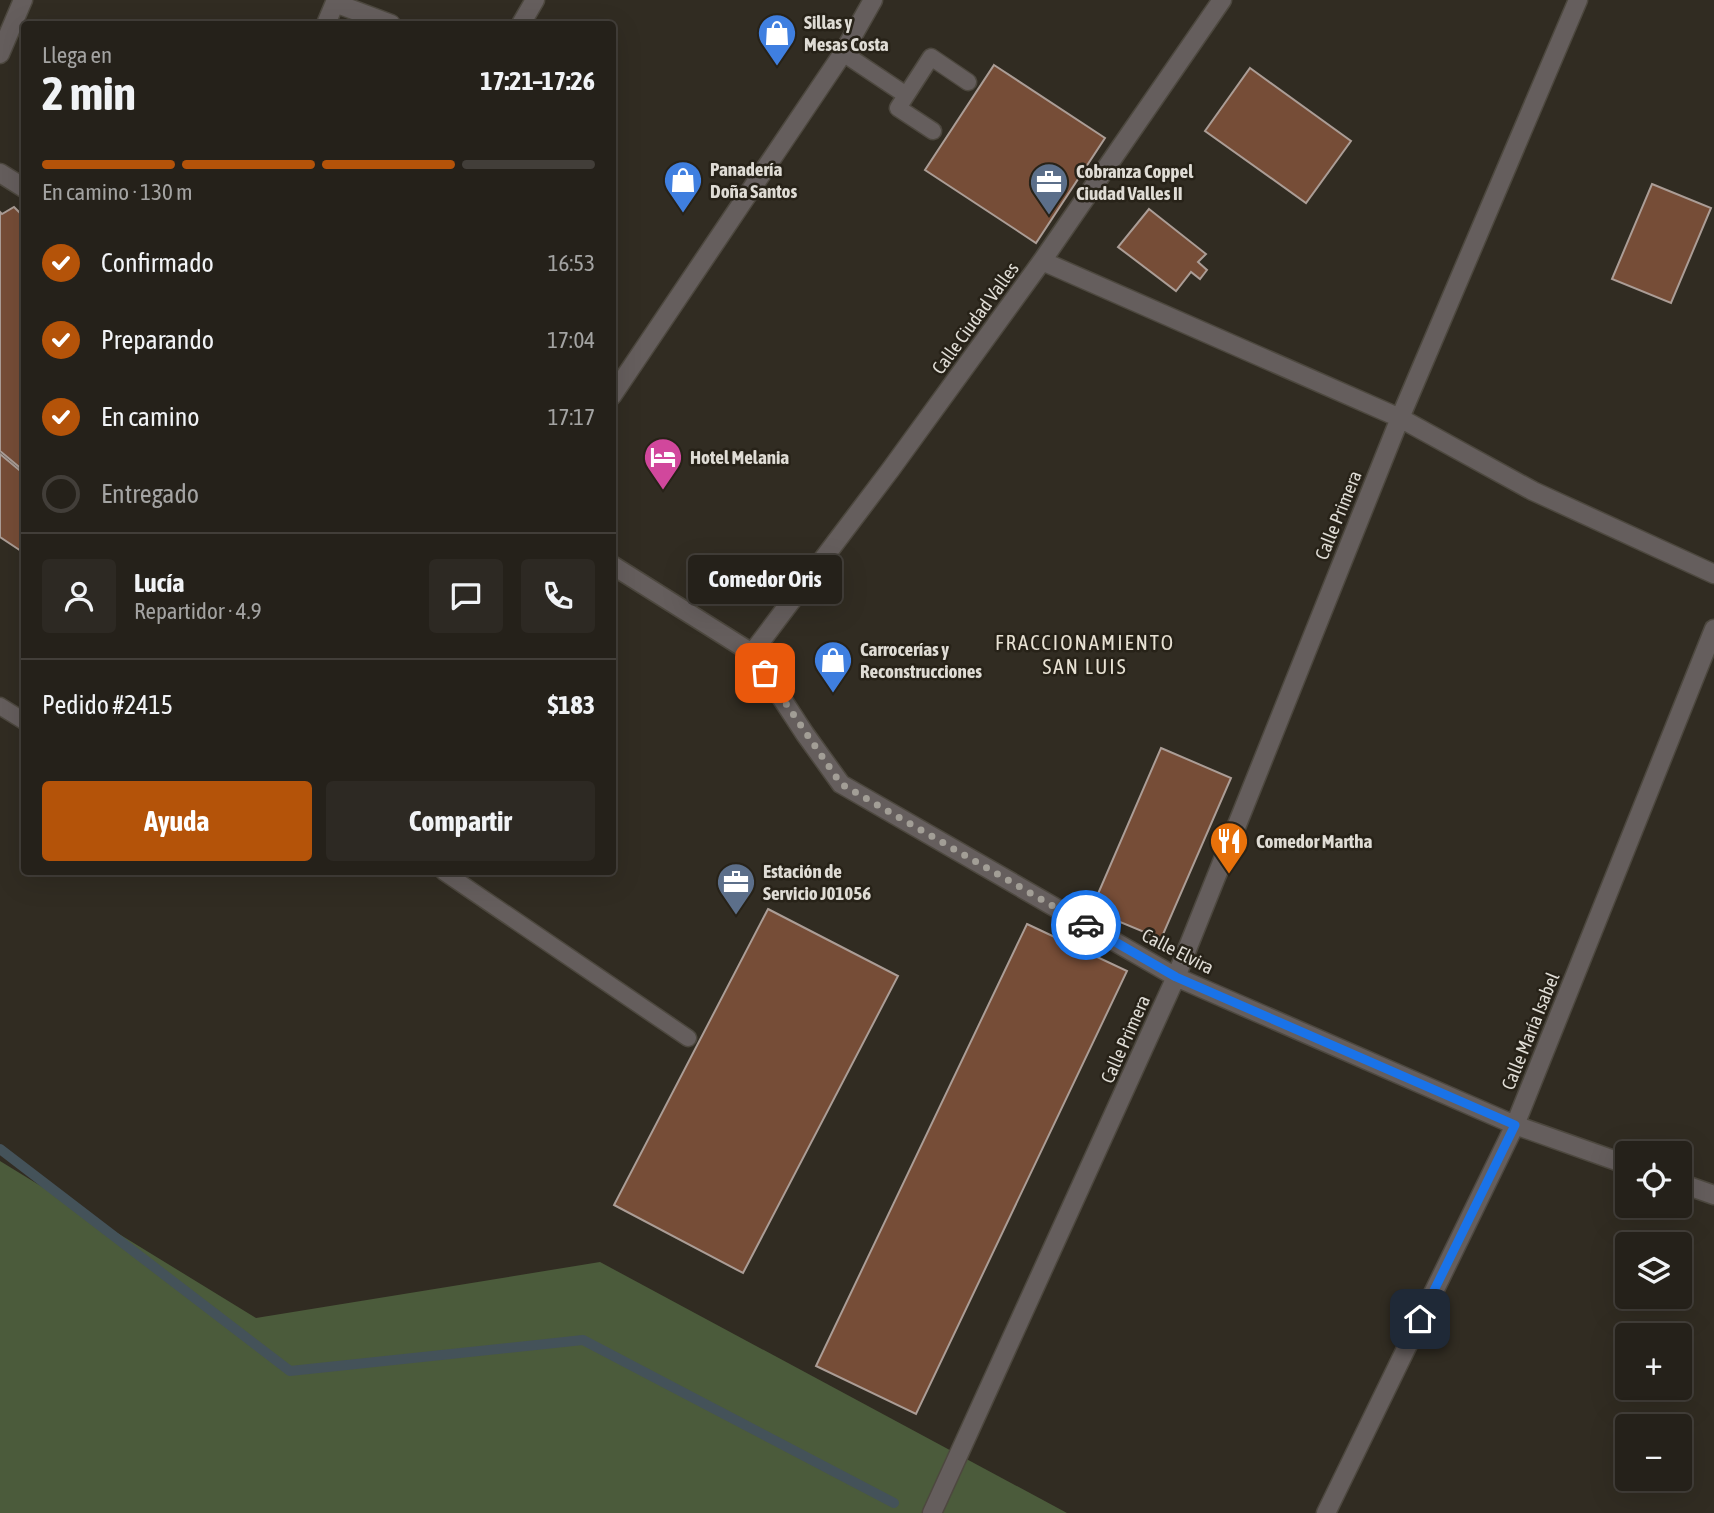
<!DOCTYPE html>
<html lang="es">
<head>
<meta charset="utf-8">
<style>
	:root { --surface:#25211a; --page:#2d2923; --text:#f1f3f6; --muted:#a3a3a2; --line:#423e39; --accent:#b45309 }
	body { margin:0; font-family:"Asap Condensed",sans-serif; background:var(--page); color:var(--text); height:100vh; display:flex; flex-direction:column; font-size:26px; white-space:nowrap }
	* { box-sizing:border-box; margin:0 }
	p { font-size:23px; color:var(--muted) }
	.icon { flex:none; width:38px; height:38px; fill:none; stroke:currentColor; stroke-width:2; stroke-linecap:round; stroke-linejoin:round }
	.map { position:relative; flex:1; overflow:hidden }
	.sheet { position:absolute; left:21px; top:21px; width:595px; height:854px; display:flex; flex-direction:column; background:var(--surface); border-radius:7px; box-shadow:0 7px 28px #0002,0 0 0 2px var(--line) }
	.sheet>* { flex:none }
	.controls { position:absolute; left:1615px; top:1141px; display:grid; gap:14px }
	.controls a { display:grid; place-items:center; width:77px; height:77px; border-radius:7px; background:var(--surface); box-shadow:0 7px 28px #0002,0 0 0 2px var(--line); font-size:35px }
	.pin { position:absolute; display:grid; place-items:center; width:60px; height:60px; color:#fff; margin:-30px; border-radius:14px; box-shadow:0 4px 10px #0006 }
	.courier { position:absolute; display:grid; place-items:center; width:70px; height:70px; margin:-35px; border:5px solid #1a73e8; border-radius:50%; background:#fff; color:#222; box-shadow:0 2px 9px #0007 }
	.bubble { position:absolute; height:49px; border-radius:7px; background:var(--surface); box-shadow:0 7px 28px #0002,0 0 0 2px var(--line); font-size:23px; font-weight:700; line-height:49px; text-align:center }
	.head em { font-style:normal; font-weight:700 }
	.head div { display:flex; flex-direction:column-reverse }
	.head { display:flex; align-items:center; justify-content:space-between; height:119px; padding:0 21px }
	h1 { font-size:46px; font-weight:700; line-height:52px }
	.bar { display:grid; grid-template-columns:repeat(4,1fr); gap:10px 7px; align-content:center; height:84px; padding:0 21px }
	.bar i { height:9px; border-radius:5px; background:var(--line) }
	.bar .active { background:var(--accent) }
	.bar p { grid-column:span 4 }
	.line { display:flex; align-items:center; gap:18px; padding:0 21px; border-top:2px solid var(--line) }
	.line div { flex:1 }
	.round { display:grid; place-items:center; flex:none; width:74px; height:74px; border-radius:7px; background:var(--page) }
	ol { padding:0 21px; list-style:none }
	li { display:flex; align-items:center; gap:21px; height:77px }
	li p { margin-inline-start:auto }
	li .icon { padding:7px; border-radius:50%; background:var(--accent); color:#fff; stroke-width:4 }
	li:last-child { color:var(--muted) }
	li i { width:38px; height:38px; border:4px solid var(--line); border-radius:50% }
	.primary-button { display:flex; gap:14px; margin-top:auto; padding:14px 21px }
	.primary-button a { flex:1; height:80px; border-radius:7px; background:var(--accent); color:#fff; font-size:28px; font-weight:700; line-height:80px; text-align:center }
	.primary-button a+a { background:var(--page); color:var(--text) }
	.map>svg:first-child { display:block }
</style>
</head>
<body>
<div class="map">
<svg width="1714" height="1513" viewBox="0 0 1714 1513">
	<rect width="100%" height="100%" fill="#312c22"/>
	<path fill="#4b5b3b" d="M0 1161 256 1318 600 1262 1067 1513H0Z"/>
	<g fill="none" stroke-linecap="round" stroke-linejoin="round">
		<path stroke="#445259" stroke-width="10" d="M0 1149 290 1371 583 1340 894 1503"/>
	</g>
	<path fill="#764d37" stroke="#ab9d96" stroke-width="2" d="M994 65 1105 138 1036 243 925 170Z
		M1250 68 1351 141 1306 203 1205 131Z
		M1652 184 1711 208 1671 303 1612 279Z
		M14 207 24 217V471L0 451V212L2 214Z
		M1149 209 1206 254 1198 262 1207 270 1200 279 1191 272 1176 291 1118 247Z
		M0 454 24 474V553L0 537Z
		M1161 748 1231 778 1161 939 1091 910Z
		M768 909 898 976 743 1273 614 1205Z
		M1027 924 1127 971 916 1414 816 1366Z"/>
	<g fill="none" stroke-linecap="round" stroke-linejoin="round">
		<g stroke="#4d483f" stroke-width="19">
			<path id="service" d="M843 53 906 95
				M933 131 898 108 931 57 968 82
				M0 706 24 721
				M444 872 688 1038"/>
		</g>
		<g stroke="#4d483f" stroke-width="21">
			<path id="minor" d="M335 3 391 24
				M326 24 336 0
				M521 24 535 0
				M0 54 23 0
				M0 173 24 188
				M1042 261 1400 418 1533 491 1714 574
				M612 396 843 53 873 0
				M612 565 752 653 805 734 841 784 1176 977 1515 1125 1628 1165
				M752 653 891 469 1042 261 1222 0
				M1680 1183 1714 1195
				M932 1513 1176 977 1400 418 1578 0
				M1326 1513 1515 1125 1714 629"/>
		</g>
		<use href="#service" stroke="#655e5d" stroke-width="16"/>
		<use href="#minor" stroke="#655e5d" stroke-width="18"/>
	</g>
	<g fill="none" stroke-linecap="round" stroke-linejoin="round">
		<path stroke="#a29e96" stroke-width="7" stroke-dasharray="0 12.6" d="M765 673 841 784 1086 925"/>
		<path stroke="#1a73e8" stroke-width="9" d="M1086 925 1176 977 1515 1125 1420 1319"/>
	</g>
	<defs>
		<g id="shop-pin" transform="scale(2.0125)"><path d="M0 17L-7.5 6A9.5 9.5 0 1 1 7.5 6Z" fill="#3f7fe0" stroke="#272218"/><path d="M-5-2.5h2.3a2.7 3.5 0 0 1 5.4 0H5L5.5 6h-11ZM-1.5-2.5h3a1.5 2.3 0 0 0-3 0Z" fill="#fff"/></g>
		<g id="office-pin" transform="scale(2.0125)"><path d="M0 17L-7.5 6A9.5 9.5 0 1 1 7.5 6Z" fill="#5c6f8a" stroke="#272218"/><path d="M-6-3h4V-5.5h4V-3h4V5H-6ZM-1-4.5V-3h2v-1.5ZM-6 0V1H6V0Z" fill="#fff"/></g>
		<g id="hotel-pin" transform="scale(2.0125)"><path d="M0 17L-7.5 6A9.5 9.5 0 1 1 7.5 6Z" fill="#d1479c" stroke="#272218"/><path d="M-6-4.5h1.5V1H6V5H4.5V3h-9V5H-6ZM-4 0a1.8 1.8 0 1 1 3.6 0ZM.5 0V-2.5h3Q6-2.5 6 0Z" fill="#fff"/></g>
		<g id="restaurant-pin" transform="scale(2.0125)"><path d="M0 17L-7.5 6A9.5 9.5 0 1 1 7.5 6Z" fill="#e8710a" stroke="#272218"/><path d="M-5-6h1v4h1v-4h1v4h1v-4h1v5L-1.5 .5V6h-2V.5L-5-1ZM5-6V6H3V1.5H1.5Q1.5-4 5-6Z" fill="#fff"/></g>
	</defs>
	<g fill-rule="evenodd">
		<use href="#shop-pin" x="777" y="33"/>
		<use href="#shop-pin" x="683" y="180"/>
		<use href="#office-pin" x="1049" y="182"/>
		<use href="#hotel-pin" x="663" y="457"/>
		<use href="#shop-pin" x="833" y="660"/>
		<use href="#restaurant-pin" x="1229" y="841"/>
		<use href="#office-pin" x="736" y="882"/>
	</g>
	<g text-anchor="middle" stroke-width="5" stroke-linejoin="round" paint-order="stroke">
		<g font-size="19" font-weight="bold" fill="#dfdcd5" stroke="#272218" text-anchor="start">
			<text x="804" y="29">Sillas y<tspan x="804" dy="22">Mesas Costa</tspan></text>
			<text x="710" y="176">Panadería<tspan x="710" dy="22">Doña Santos</tspan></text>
			<text x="1076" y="178">Cobranza Coppel<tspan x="1076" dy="22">Ciudad Valles II</tspan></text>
			<text x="690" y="464">Hotel Melania</text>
			<text x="860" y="656">Carrocerías y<tspan x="860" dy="22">Reconstrucciones</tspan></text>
			<text x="1256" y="848">Comedor Martha</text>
			<text x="763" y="878">Estación de<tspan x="763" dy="22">Servicio J01056</tspan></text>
		</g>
		<g font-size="19" fill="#dfdcd5" stroke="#272218">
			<text transform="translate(975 318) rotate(-54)" y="7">Calle Ciudad Valles</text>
			<text transform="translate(1338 515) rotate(-68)" y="7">Calle Primera</text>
			<text transform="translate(1178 951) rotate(27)" y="7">Calle Elvira</text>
			<text transform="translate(1530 1031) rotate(-68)" y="7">Calle María Isabel</text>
			<text transform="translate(1125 1039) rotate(-66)" y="7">Calle Primera</text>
		</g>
		<g font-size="21" letter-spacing="2" fill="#e7e1d3" stroke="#272218">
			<text x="1085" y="650">FRACCIONAMIENTO<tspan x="1085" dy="24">SAN LUIS</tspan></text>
		</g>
	</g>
</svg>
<div class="controls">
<a><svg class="icon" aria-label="locate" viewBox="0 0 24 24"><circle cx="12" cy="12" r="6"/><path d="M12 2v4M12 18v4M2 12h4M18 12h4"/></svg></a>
<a><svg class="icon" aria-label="layers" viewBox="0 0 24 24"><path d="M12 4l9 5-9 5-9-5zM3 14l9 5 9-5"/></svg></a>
<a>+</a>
<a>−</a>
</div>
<div class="pin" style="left:765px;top:673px;background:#ea580c"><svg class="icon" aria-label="bag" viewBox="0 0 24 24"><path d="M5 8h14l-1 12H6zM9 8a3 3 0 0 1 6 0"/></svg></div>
<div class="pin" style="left:1420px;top:1319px;background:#1f2937"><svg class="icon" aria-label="home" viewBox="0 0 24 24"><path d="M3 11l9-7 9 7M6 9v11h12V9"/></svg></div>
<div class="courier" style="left:1086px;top:925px"><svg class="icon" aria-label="car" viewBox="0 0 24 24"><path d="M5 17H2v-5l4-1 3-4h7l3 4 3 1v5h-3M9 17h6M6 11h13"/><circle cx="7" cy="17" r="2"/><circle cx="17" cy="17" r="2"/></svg></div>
<div class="bubble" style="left:688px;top:555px;width:154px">Comedor Oris</div>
<section class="sheet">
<div class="head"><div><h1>2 min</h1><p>Llega en</p></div><em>17:21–17:26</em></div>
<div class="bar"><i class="active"></i><i class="active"></i><i class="active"></i><i></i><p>En camino · 130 m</p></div>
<ol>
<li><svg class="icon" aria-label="check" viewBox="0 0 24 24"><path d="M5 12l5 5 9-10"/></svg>Confirmado<p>16:53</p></li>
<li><svg class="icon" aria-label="check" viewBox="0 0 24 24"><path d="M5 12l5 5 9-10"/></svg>Preparando<p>17:04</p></li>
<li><svg class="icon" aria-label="check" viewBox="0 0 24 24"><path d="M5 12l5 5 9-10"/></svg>En camino<p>17:17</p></li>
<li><i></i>Entregado</li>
</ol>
<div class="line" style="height:126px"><a class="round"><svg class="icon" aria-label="person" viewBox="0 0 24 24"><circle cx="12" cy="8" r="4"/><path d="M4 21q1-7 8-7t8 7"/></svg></a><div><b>Lucía</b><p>Repartidor · 4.9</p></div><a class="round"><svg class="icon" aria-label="chat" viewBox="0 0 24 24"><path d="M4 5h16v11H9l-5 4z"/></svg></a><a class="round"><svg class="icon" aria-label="phone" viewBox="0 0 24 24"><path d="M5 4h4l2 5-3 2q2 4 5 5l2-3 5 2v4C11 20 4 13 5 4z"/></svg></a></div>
<div class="line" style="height:91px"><div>Pedido #2415</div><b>$183</b></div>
<div class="primary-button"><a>Ayuda</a><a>Compartir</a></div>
</section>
</div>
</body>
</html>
